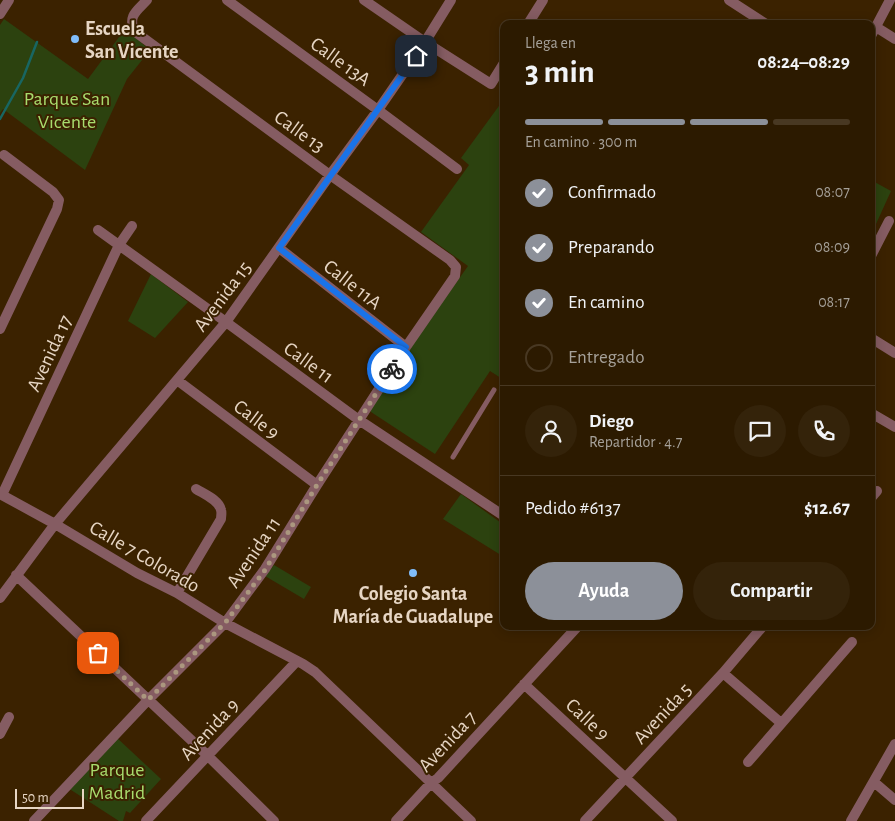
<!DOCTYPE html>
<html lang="es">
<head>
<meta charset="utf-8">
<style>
	:root { --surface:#2c1a00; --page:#34230a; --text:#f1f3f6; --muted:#a6a199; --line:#483822; --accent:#8c9099 }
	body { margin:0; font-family:"Alegreya Sans",sans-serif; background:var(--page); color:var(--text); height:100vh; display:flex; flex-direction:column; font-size:19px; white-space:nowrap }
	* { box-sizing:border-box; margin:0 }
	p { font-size:16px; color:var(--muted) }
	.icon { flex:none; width:28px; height:28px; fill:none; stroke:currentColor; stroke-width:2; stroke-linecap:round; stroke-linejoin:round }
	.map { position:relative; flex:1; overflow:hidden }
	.details { position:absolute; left:500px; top:20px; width:375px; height:610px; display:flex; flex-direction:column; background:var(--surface); border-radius:10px; box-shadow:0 2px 12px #0003,0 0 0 1px var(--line) }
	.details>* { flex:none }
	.scale { position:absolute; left:15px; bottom:12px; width:69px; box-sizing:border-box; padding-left:5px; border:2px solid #e7d6c4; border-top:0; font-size:14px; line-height:18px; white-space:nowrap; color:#e7d6c4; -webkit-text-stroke:4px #3b2200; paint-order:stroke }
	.pin { position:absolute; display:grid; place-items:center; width:42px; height:42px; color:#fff; margin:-21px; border-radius:10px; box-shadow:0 2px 8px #0006 }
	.courier { position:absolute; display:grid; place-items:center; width:50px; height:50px; margin:-25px; border:4px solid #1a73e8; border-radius:50%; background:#fff; color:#222; box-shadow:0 1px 6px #0007 }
	.overview em { font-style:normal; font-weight:600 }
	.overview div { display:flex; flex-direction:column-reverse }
	.overview { display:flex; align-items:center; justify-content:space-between; height:85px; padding:0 25px }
	h1 { font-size:32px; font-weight:600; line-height:38px }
	.bar { display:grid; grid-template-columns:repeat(4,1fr); gap:8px 5px; align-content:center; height:60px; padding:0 25px }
	.bar i { height:6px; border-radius:4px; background:var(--line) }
	.bar .current { background:var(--accent) }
	.bar p { grid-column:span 4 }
	.line { display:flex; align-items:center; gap:12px; padding:0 25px; border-top:1px solid var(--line) }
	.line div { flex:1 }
	.round { display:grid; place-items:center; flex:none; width:52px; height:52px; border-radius:26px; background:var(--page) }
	ol { padding:0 25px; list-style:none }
	li { display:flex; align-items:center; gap:15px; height:55px }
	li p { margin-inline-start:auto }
	li .icon { padding:5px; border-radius:50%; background:var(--accent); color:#fff; stroke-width:4 }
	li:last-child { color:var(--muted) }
	li i { width:28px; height:28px; border:2px solid var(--line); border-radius:50% }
	.button { display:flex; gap:10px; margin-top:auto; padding:10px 25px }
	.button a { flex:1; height:58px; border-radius:30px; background:var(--accent); color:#fff; font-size:20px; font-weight:600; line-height:58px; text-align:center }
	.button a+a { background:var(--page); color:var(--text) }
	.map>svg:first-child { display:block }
</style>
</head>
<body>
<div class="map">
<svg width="895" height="821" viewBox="0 0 895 821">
	<rect width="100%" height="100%" fill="#3b2200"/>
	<path fill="#2c420f" d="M4 19 88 79 125 29 150 50 127 79 85 170 3 109 0 113V25Z
		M504 99V380L490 371 435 454 371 412 370 404 468 266 421 232 469 165 461 158Z
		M871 180 891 191 871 235Z
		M151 274 188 302 155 338 128 321Z
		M461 494 504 525V557L443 519Z
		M274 565 311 587 304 599 265 576Z
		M116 737 161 779 130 813 126 811 123 821H119L68 788Z"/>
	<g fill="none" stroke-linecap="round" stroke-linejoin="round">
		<path stroke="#186662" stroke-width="2.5" d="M0 119 23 78 37 42"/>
		<path stroke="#855c62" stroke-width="5" d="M453 457 494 390"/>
		<path stroke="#855c62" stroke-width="10" d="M227 0 378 110 457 169
			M364 0 425 42 491 84 504 63
			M729 0 766 24
			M0 14 9 0
			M528 24 543 0
			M619 24H625
			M876 27 895 39
			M871 36 890 0
			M98 230 226 322 359 420 504 516
			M279 248 406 347
			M871 256 889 221
			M0 329 57 209 59 200 53 192 4 155
			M871 338 895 353
			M177 380 317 485
			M871 413 895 427
			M0 494 55 524 137 573 177 593 225 623 303 664 315 672 471 821
			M2 495 119 245 132 226
			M871 498 877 491
			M16 575 207 755 274 821
			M177 593 221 519C221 516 222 513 221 510 219 500 204 494 196 489
			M0 598 55 524 226 322 330 175 378 110 425 42 451 0
			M723 673 781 723
			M524 684 672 821
			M0 734 9 717
			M748 762 852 642
			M874 782 895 800
			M34 821 148 700 225 623 265 569 317 485 359 420 406 347 455 276 456 267 450 260 330 175 134 31C128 15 137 11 147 0
			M146 821 297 661
			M396 821 431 783 438 778 578 626
			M585 821 723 673 763 626
			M851 821 895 744"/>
	</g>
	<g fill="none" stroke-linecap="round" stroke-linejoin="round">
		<path stroke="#ab977f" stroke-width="5" stroke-dasharray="0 9" d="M98 653 148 700 225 623 265 570 317 485 392 369"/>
		<path stroke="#1a73e8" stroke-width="6" d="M392 369 406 347 279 248 416 56"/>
	</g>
	<g fill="#80bdfa" stroke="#3b2200" stroke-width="2">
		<circle cx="75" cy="39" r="5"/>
		<circle cx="413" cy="573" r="5"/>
	</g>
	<g text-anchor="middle" stroke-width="4" stroke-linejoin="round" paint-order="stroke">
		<g font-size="20" font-weight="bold" fill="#e7d6c4" stroke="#3b2200" text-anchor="start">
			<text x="85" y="35">Escuela<tspan x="85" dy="23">San Vicente</tspan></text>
			<text x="413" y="600" text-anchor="middle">Colegio Santa<tspan x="413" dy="23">María de Guadalupe</tspan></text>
		</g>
		<g font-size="20" fill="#e7d6c4" stroke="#3b2200">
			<text transform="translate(341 61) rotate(36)" y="7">Calle 13A</text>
			<text transform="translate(300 131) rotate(36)" y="7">Calle 13</text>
			<text transform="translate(353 284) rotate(38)" y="7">Calle 11A</text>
			<text transform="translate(222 296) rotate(-53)" y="7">Avenida 15</text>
			<text transform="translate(49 353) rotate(-65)" y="7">Avenida 17</text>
			<text transform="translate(309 362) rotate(36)" y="7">Calle 11</text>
			<text transform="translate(257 419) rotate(37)" y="7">Calle 9</text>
			<text transform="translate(253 552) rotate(-56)" y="7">Avenida 11</text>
			<text transform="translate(145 556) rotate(30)" y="7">Calle 7 Colorado</text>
			<text transform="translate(662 713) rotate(-47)" y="7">Avenida 5</text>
			<text transform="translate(588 719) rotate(43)" y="7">Calle 9</text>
			<text transform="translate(209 729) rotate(-47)" y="7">Avenida 9</text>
			<text transform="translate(447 741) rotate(-47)" y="7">Avenida 7</text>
		</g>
		<g font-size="20" fill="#a8dc6d" stroke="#3b2200">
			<text x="67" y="105">Parque San<tspan x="67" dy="23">Vicente</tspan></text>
			<text x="117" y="776">Parque<tspan x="117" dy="23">Madrid</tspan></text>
		</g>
	</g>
</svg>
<div class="scale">50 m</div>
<div class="pin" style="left:98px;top:653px;background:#ea580c"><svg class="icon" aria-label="bag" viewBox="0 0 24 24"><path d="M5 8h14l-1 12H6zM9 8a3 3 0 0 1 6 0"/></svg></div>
<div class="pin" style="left:416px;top:56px;background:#1f2937"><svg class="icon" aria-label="home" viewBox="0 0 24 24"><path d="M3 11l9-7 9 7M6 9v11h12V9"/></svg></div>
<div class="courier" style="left:392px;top:369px"><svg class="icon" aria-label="bike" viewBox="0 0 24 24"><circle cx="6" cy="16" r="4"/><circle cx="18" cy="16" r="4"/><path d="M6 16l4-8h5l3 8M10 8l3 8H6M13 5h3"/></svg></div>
<section class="details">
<div class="overview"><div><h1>3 min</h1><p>Llega en</p></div><em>08:24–08:29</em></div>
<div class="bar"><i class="current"></i><i class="current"></i><i class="current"></i><i></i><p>En camino · 300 m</p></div>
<ol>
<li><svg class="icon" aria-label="check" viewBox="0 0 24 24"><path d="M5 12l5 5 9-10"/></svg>Confirmado<p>08:07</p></li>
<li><svg class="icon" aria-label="check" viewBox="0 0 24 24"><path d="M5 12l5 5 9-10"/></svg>Preparando<p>08:09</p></li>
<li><svg class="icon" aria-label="check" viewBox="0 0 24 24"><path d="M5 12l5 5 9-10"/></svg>En camino<p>08:17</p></li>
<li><i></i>Entregado</li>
</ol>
<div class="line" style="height:90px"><a class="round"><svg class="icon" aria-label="person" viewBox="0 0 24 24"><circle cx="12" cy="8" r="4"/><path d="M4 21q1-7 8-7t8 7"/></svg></a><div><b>Diego</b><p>Repartidor · 4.7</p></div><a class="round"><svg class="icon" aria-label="chat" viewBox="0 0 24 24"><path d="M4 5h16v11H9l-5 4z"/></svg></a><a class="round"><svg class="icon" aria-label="phone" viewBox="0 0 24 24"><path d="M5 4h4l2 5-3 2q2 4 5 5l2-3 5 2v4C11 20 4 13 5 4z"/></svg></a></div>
<div class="line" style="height:65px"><div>Pedido #6137</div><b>$12.67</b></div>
<div class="button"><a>Ayuda</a><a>Compartir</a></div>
</section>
</div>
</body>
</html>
